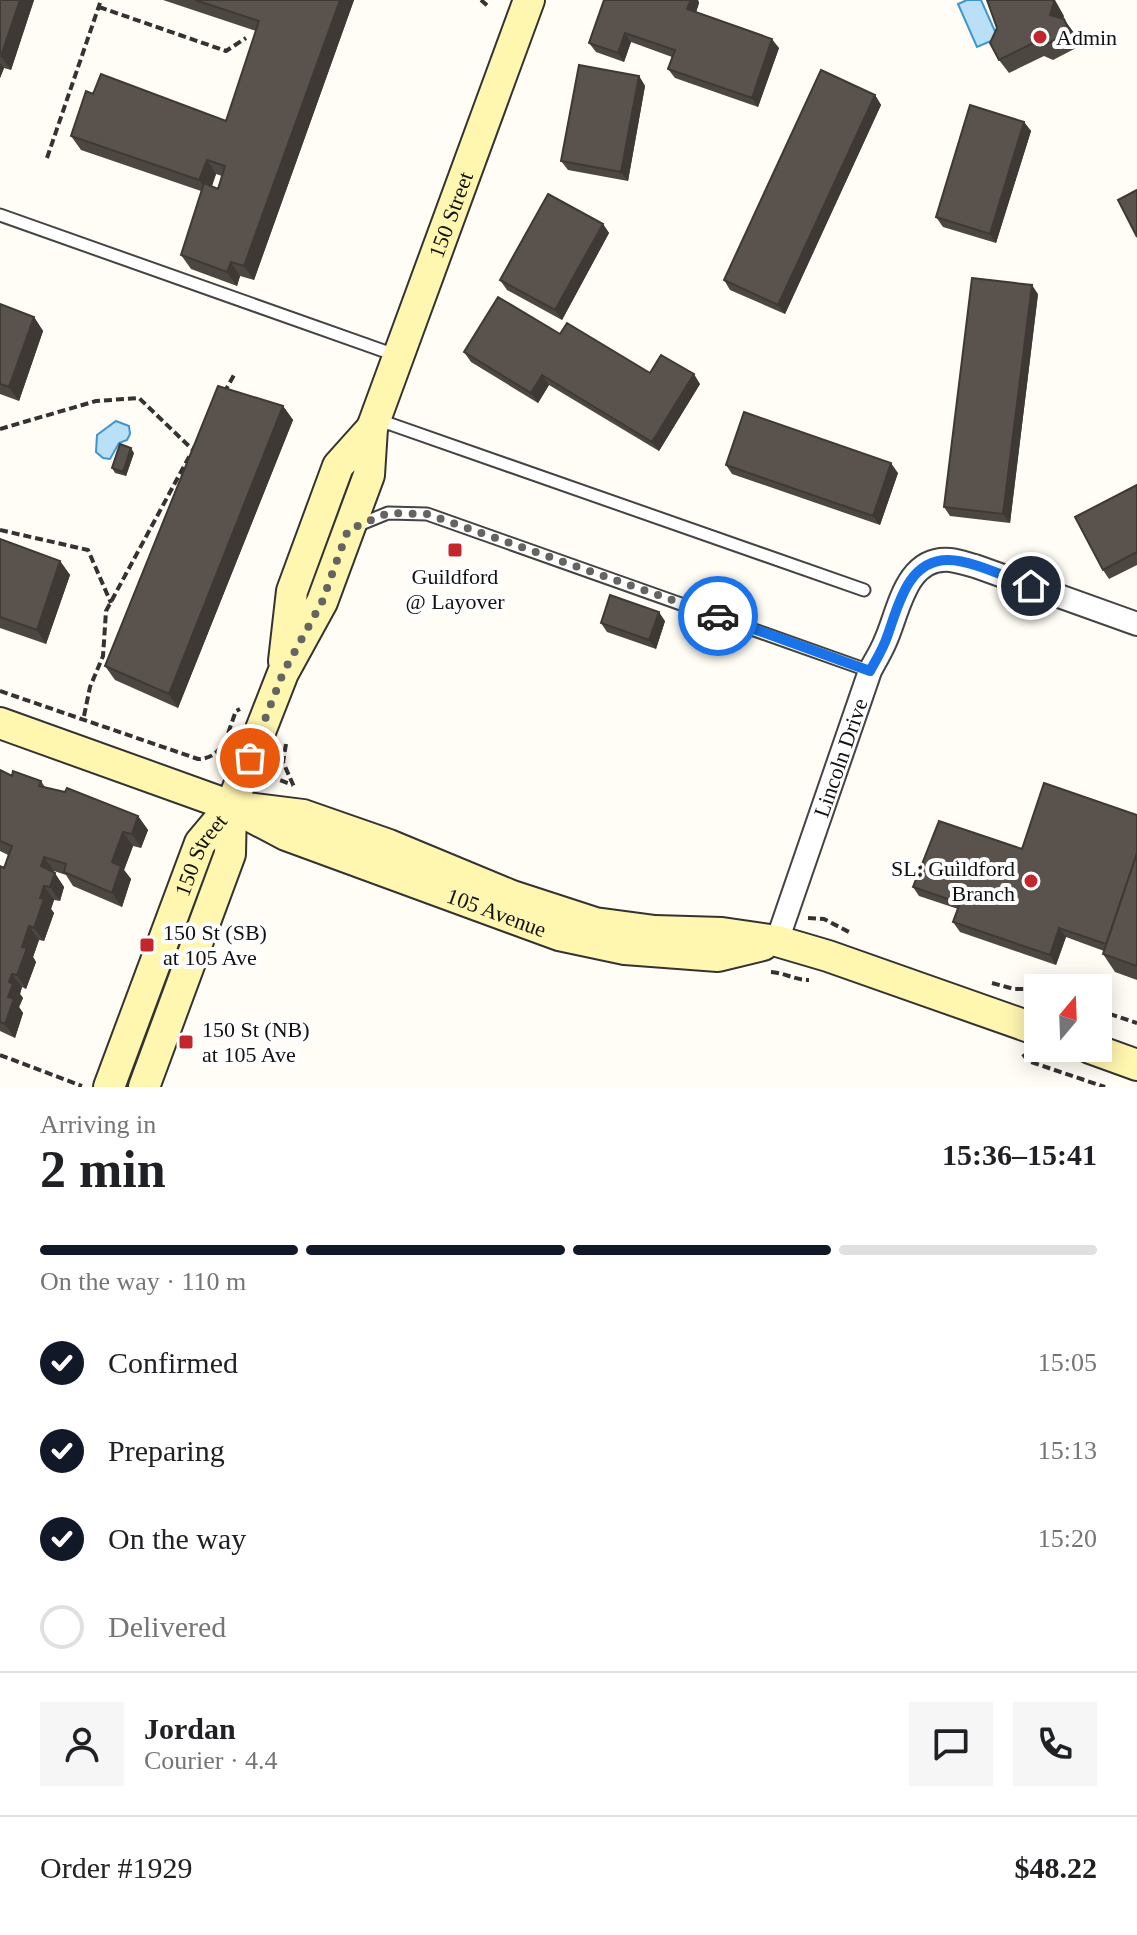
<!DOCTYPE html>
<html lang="en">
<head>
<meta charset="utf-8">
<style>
	:root { --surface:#fff; --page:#f6f6f6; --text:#202124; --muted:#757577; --line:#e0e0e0; --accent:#111827 }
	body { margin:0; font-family:"Times New Roman",serif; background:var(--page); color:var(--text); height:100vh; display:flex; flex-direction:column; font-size:30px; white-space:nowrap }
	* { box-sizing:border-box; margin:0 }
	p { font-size:26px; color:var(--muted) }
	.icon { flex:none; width:44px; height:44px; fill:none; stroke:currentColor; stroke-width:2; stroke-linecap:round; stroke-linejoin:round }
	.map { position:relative; height:1087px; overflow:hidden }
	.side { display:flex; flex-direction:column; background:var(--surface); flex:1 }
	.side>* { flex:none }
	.needle { width:52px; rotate:19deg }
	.buttons { position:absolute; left:1024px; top:974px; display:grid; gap:16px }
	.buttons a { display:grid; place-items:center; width:88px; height:88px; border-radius:0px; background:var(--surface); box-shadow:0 4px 20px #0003; font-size:40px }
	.pin { position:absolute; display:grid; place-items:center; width:68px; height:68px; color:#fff; margin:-34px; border:4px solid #fff; border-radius:50%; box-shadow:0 2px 8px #0007 }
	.courier { position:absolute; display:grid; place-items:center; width:80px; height:80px; margin:-40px; border:6px solid #1a73e8; border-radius:50%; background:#fff; color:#222; box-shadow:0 2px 10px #0007 }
	.summary em { font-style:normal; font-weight:700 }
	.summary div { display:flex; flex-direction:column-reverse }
	.summary { display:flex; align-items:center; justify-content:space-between; height:136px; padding:0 40px }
	h1 { font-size:52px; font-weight:700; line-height:60px }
	.bar { display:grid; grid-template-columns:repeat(4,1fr); gap:12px 8px; align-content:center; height:96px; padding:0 40px }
	.bar i { height:10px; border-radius:6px; background:var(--line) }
	.bar .current { background:var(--accent) }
	.bar p { grid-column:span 4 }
	.line { display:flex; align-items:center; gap:20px; padding:0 40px; border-top:2px solid var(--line) }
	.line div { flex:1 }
	.round { display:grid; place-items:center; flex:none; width:84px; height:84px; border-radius:0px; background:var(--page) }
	ol { padding:0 40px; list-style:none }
	li { display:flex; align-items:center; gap:24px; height:88px }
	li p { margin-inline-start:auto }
	li .icon { padding:8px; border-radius:50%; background:var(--accent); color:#fff; stroke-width:4 }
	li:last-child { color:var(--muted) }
	li i { width:44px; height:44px; border:4px solid var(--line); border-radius:50% }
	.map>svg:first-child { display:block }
</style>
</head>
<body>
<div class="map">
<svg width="1137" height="1087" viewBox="0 0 1137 1087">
	<rect width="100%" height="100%" fill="#fffdf5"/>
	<path fill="#b9e0f7" stroke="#3f96cf" stroke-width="2" d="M967 0H981L998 38 977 47 958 4Z
		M116 421 129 426 130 434 127 440 119 443 110 459 103 458 96 452 97 435Z"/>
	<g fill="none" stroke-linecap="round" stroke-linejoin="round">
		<g stroke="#444" stroke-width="15">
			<path id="lane" d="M0 215 398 356
				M376 419 864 590
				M356 526 388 513 427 514 870 671"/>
		</g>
		<g stroke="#444" stroke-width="26">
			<g id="street">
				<path id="s1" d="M777 941 870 671C875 661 881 652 885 642 899 612 905 556 950 560 959 561 967 564 975 566L1137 624"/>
			</g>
		</g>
		<g stroke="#333" stroke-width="34">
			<g id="secondary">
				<path d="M284 661 292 591 338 466 372 428"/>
				<path id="s2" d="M0 723 231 806 286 835 559 935 625 949 718 956 763 945"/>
				<path d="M231 806 303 815 389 845 512 896 595 923 655 931 722 933 777 941 828 956 1038 1030"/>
				<path d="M1090 1048 1137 1065"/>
				<path id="s3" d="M109 1087 200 843 231 806"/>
				<path id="s4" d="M144 1087 230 854 231 806 283 673 322 602 369 475 372 428 529 0"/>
			</g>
		</g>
		<path stroke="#333" stroke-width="4" stroke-dasharray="8 4" stroke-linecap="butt" d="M481 0 490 8
			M99 7 226 51 246 38
			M47 158 101 0
			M224 393 234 375
			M0 429 96 401 139 398 193 450 195 446
			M0 530 88 550 111 603
			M0 691 198 759C224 759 228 731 236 711L240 709
			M84 716 90 687 103 656 106 611 190 455
			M286 744 283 762 295 789
			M269 776 293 785
			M808 918 824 919 851 933
			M771 972C785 973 795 980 809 980
			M992 983 1014 989H1038
			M1098 1010 1137 1023
			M1023 1054 1028 1061 1105 1087
			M0 1055 82 1086"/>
		<use href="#lane" stroke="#fff" stroke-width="11"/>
		<use href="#street" stroke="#fff" stroke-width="22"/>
		<use href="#secondary" stroke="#fff6b0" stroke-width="30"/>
	</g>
	<path fill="#4d4742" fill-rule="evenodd" d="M0 0H34L11 70 4 68 0 78Z
		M163 0H354L254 280 240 276 237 286 191 269 181 255 201 191 81 150 71 136 93 94 226 121 256 31ZM216 174 222 176 218 189 212 186Z
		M604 0H698L699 3 696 12 779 48 758 107 675 78 668 69 672 57 631 42 624 62 596 52 589 43Z
		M1064 16 1063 19 1074 33 1080 46 1053 60 1044 56 1009 73 999 60Z
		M639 76 645 86 628 181 568 170 561 161Z
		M875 95 881 105 785 314 730 290 724 280Z
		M1024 122 1031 131 996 243 943 227 936 217Z
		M603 224 609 233 562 320 507 290 500 280Z
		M1038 294 1010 523 950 516 944 507Z
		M0 304 34 317 43 331 19 401 0 394Z
		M560 334 650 373 700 384 659 451 549 385 538 403 471 362 464 352Z
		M283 406 293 420 178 708 115 680 105 666Z
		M134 453 126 476 115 473 112 468Z
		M726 465 898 473 880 525 732 474Z
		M1137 485V565L1109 579 1103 570Z
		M0 539 60 561 70 575 46 644 0 628Z
		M665 621 656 649 607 632 601 623Z
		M0 770 12 776 41 781 45 787 138 816 148 830 141 848 133 846 124 870 131 879 122 907 73 886 66 875 54 871 53 872 64 887 60 901 54 900 51 909 54 913 44 941 39 940 33 957 36 962 26 989 22 987 20 994 23 998 19 1007 23 1013 15 1038 0 1031V866L4 868 8 855 0 851Z
		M1137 815V980L1115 972 1103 954 1104 951 1066 937 1056 965 960 932 953 922 958 909 919 896 913 887 1022 849Z"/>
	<path fill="#3f3936" d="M20 0H34L11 70 1 56Z
		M340 0H354L254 280 244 266Z
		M691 0H698L699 3 694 19 687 9Z
		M1053 0H1055L1064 16 1060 29 1050 15Z
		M1064 19 1074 33 1080 46 1070 33Z
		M625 33 631 42 624 62 618 53Z
		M772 39 779 48 758 107 752 98Z
		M0 63 4 68 0 78Z
		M639 76 645 86 628 181 621 172Z
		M875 95 881 105 785 314 778 305Z
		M1024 122 1031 131 996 243 990 234Z
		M207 160 216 174 209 194 199 180Z
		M603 224 609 233 562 320 555 310Z
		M231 262 240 276 237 286 227 272Z
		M1032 285 1038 294 1010 523 1003 514Z
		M34 317 43 331 19 401 9 387Z
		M694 374 700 384 659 451 652 442Z
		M542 375 549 385 538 403 531 393Z
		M283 406 293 420 178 708 169 694Z
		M131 448 134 453 126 476 123 472Z
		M891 463 898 473 880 525 873 516Z
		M60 561 70 575 46 644 37 630Z
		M659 612 665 621 656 649 649 640Z
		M138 816 148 830 141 848 132 834Z
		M123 832 133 846 124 870 131 879 122 907 112 893V862Z
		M44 857 54 871 51 880 41 866Z
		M55 873 64 887 60 901 50 887Z
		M44 886 54 900 51 909 54 913 44 941 34 928 40 898Z
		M29 926 39 940 33 957 36 962 26 989 17 975 22 947Z
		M1059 928 1066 937 1056 965 1050 955Z
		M12 974 22 987 20 994 23 998 19 1007 23 1013 15 1038 5 1024 9 982Z"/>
	<path fill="#5a524d" stroke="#3f3936" stroke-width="2" d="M0 0H20L1 56H0Z
		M195 0H340L244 266 231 262 227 272 181 255 204 183 218 189 225 166 207 160 199 180 71 136 86 91 93 94 101 74 226 121 259 21Z
		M604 0H691L687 9 772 39 752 98 668 69 675 50 625 33 618 53 589 43Z
		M987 0H1053L1054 2 1050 15 1064 19 1070 33 1043 46 1035 42 999 60 990 43 997 28Z
		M579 65 639 76 621 172 561 161Z
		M821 70 875 95 778 305 724 280Z
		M970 105 1024 122 990 234 936 217Z
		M1137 190V237L1118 200Z
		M548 194 603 224 555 310 500 280Z
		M972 278 1032 285 1003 514 944 507Z
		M498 297 560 334 567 323 650 373 661 355 694 374 652 442 542 375 531 393 464 352Z
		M0 304 34 317 9 387 0 384Z
		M218 386 283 406 169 694 105 666Z
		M744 412 891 463 873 516 726 465Z
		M120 444 131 448 123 472 112 468Z
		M1137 485V552L1103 570 1075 517Z
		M0 539 60 561 37 630 0 617Z
		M610 595 659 612 649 640 601 623Z
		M0 770 12 776 13 771 41 781 39 786 65 792 67 788 138 816 132 834 123 832 112 862 121 866 112 893 64 872 66 864 44 857 41 866 55 873 50 887 44 886 40 898 44 899 34 928 29 926 22 947 27 948 17 975 12 974 9 982 13 984 8 997 14 999 5 1024 0 1022V866L4 868 12 846 0 841Z
		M1044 783 1137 815V853L1106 944 1059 928 1050 955 953 922 960 903 913 887 939 821 1022 849Z
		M1137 853V966L1103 954Z"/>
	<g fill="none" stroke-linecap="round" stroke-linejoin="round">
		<path stroke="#646461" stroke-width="8" stroke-dasharray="0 14.4" d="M250 758 283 673 322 602 348 530 388 513 427 514 718 616"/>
		<path stroke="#1a73e8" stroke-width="10" d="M718 616 870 671C876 660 883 649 887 637 898 607 907 560 948 560 972 560 1008 578 1031 586"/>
	</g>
	<g fill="#c4262e" stroke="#fff" stroke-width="3">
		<circle cx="1040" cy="37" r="8"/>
		<rect x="447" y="542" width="16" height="16" rx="4"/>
		<circle cx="1031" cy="881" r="8"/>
		<rect x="139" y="937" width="16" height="16" rx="4"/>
		<rect x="178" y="1034" width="16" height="16" rx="4"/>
	</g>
	<g text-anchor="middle" stroke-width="8" stroke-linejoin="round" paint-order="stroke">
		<g font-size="22" fill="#111" stroke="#fff" text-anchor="start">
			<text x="1056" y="45">Admin</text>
			<text x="455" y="584" text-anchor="middle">Guildford<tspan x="455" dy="25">@ Layover</tspan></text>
			<text x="1015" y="876" text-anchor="end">SL: Guildford<tspan x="1015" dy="25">Branch</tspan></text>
			<text x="163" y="940">150 St (SB)<tspan x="163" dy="25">at 105 Ave</tspan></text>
			<text x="202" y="1037">150 St (NB)<tspan x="202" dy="25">at 105 Ave</tspan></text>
		</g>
		<g font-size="22" fill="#111" stroke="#fff">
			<text dy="8" stroke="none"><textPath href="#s4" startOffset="930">150 Street</textPath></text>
			<text dy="8" stroke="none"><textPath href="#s1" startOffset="194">Lincoln Drive</textPath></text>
			<text dy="8" stroke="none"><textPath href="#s3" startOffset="250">150 Street</textPath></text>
			<text dy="8" stroke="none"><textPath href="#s2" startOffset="532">105 Avenue</textPath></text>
		</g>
	</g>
</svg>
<div class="buttons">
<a><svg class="needle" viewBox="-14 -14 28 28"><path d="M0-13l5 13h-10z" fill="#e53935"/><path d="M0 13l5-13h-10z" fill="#757577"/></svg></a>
</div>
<div class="pin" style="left:250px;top:758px;background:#ea580c"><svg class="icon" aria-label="bag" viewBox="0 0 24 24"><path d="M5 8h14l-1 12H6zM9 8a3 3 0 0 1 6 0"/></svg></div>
<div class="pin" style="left:1031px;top:586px;background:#1f2937"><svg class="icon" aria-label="home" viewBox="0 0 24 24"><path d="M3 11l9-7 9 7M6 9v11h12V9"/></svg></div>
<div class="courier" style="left:718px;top:616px"><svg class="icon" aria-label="car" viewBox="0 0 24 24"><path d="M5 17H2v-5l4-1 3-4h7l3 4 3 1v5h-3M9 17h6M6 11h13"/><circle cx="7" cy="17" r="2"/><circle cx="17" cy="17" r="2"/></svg></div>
</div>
<section class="side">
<div class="summary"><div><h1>2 min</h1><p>Arriving in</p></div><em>15:36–15:41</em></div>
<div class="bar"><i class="current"></i><i class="current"></i><i class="current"></i><i></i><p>On the way · 110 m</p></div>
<ol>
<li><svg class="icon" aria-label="check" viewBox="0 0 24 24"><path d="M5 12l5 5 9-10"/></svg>Confirmed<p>15:05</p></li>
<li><svg class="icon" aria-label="check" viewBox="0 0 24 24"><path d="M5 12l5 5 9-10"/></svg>Preparing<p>15:13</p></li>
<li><svg class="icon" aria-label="check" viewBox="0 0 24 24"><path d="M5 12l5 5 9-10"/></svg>On the way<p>15:20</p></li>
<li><i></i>Delivered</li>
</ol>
<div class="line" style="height:144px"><a class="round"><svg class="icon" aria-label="person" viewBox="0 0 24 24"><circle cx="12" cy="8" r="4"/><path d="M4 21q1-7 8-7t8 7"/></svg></a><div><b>Jordan</b><p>Courier · 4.4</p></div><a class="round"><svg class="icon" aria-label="chat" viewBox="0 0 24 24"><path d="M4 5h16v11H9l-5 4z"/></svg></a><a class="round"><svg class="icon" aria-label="phone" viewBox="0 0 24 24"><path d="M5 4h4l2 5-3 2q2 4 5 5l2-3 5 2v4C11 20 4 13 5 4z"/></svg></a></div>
<div class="line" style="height:104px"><div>Order #1929</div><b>$48.22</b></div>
</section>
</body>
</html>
